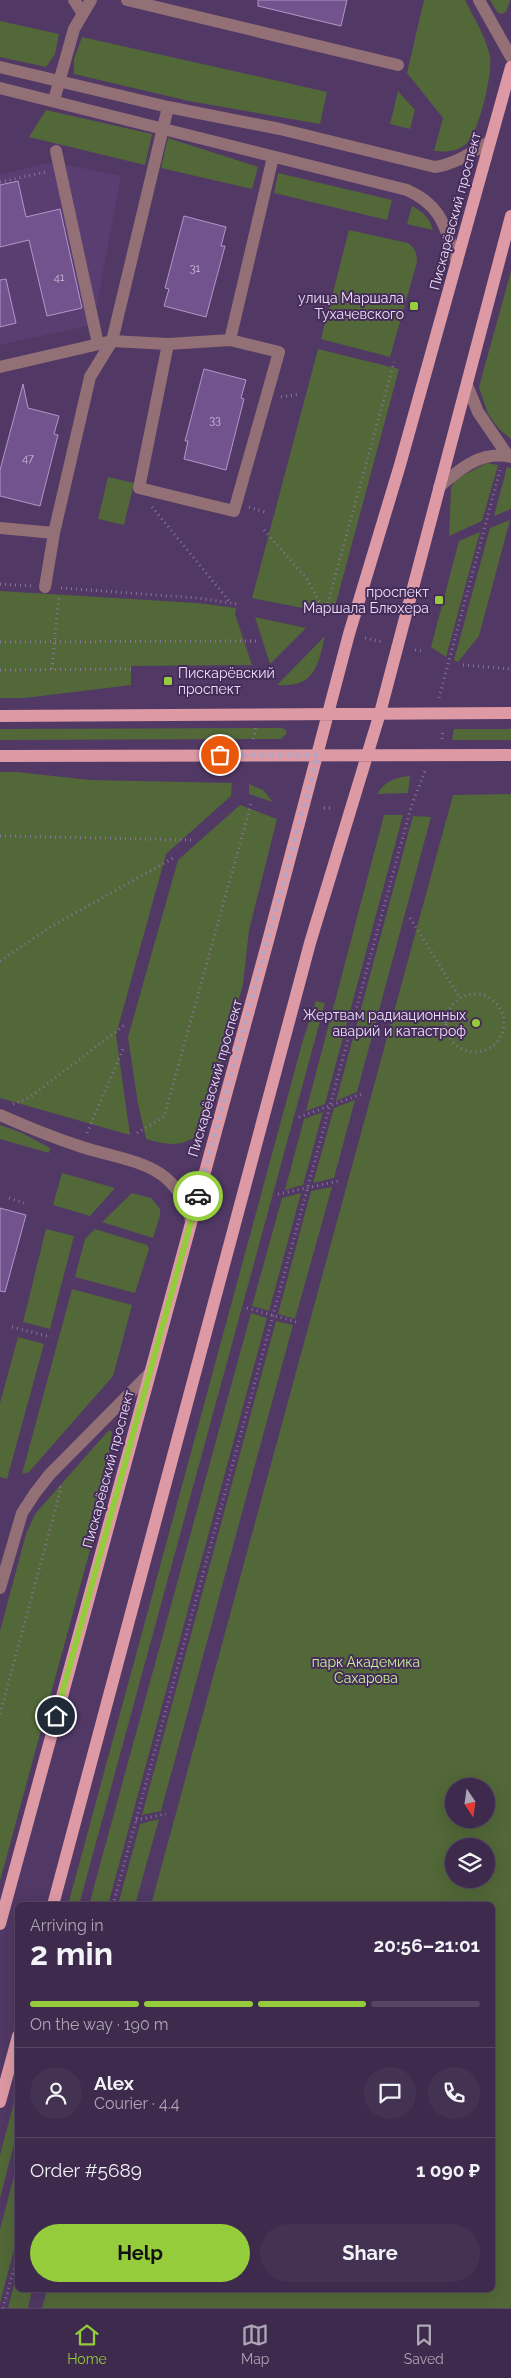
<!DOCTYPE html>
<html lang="en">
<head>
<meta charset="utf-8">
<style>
	:root { --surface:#3d2a4c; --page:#443253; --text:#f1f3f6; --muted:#ada7b5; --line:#564664; --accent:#94cc3c }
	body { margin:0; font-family:Raleway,sans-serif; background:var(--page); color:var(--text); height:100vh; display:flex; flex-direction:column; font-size:19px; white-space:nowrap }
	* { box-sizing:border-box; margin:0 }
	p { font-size:16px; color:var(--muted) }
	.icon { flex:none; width:28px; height:28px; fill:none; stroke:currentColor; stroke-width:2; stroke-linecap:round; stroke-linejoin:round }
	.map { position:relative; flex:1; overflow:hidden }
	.panel { position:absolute; left:15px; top:1902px; width:480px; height:390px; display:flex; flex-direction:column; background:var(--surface); border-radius:8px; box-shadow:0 5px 20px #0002,0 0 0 1px var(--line) }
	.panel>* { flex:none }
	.needle { width:32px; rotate:167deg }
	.fabs { position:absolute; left:445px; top:1778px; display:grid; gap:10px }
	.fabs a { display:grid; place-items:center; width:50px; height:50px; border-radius:50%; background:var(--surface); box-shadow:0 5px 20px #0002,0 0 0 1px var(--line); font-size:25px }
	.pin { position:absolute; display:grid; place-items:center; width:42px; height:42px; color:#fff; margin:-21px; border:2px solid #fff; border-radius:50%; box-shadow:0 1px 5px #0007 }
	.courier { position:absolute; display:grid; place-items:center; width:50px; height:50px; margin:-25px; border:4px solid #94cc3c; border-radius:50%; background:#fff; color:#222; box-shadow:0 1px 6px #0007 }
	.summary em { font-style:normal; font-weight:700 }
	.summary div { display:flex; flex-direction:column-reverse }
	.summary { display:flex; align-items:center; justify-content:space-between; height:85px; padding:0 15px }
	h1 { font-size:32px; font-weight:700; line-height:38px }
	.bar { display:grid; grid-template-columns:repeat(4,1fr); gap:8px 5px; align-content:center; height:60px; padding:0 15px }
	.bar i { height:6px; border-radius:4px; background:var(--line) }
	.bar .selected { background:var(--accent) }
	.bar p { grid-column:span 4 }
	.line { display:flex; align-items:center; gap:12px; padding:0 15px; border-top:1px solid var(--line) }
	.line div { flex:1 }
	.round { display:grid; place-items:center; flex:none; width:52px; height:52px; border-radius:26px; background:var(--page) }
	.cta { display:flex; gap:10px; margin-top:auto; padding:10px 15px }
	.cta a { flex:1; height:58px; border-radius:30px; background:var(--accent); color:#111; font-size:20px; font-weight:700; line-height:58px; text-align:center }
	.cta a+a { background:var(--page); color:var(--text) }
	.tab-bar { display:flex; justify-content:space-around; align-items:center; height:70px; border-top:1px solid var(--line); background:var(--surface); font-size:14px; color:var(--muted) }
	.tab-bar a { display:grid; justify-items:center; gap:2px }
	.tab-bar .selected { color:var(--accent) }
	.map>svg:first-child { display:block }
</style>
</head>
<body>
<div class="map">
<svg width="511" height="2308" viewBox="0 0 511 2308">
	<rect width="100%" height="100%" fill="#513865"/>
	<path fill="#5a3d71" d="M53 162 121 176 93 325 0 345V174Z"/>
	<path fill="#526838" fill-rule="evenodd" d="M424 0H465C474 18 486 37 490 56 493 73 479 133 466 144 457 152 445 152 434 151L443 118 407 73Z
		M490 0H510L506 12 501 14 497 12Z
		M0 21 59 34 55 54 46 67 0 57Z
		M82 37 327 92 320 124 189 101 74 74V59Z
		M398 91 415 110 410 129 390 124Z
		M46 110 152 134 145 165 29 137Z
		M168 138 258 167 252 189 161 168Z
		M278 173 392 200 387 220 274 193Z
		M412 206C423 212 429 217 433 230L407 224Z
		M349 230 408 243C415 248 417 253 417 262L390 357 321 339Z
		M511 271V439L499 429 488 414 479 387Z
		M318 349 399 369 333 614 252 598Z
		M486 463 498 465 482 521 449 536 451 488 455 480Z
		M507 467 511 468V509L494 516Z
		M108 477 134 483 124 525 98 519Z
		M510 520 479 636 458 662 454 660 490 528Z
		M480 532 446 657 431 647 459 541Z
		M0 591 197 603 236 608 235 614 252 665 131 666V685L25 698H0Z
		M255 617 306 628 270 664Z
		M325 636C318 667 314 688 277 685Z
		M281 728 285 729 287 733 281 739 0 740V729Z
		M454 729H511V740H452Z
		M0 772H17L90 780 232 783 231 796 166 854 116 1035 130 1135 0 1098Z
		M410 776 408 793 377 794C385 781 396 777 410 776Z
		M249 784 263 790 273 802 249 794Z
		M511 794V916L435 917 511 916V2308H42L47 2290H492V1905H151L453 795ZM486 1786V1819H454V1786ZM486 1846V1879H454V1846Z
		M240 805 277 819 249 930 243 984 204 1128C188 1148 169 1146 146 1139L138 1104 128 1037 178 860Z
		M384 815H403L325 1104 306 1111Z
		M413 816 431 817 357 1092 336 1101Z
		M316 1001 325 1003 79 1905H68L303 1040Z
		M355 1100 334 1178 313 1183 334 1108Z
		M323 1112 303 1185 285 1190 304 1119Z
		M0 1125 20 1132 50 1148 49 1153 0 1139Z
		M62 1173 115 1188 90 1216 53 1205Z
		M332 1187 295 1319 278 1314 311 1191Z
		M132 1193 151 1198 160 1209V1216L153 1238 102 1222Z
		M301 1193 269 1311 252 1306 282 1198Z
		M46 1229 74 1236 50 1329 23 1322Z
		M95 1229 147 1245 149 1249 135 1293 75 1277 85 1239Z
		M72 1289 132 1305 113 1376 29 1472 22 1474Z
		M251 1313 267 1318 108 1905H89Z
		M276 1321 293 1325 161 1811 142 1815Z
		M18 1337 44 1344 7 1479 0 1477V1403Z
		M109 1430 112 1432 102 1506 0 1881V1631L26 1534 35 1514Z
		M159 1819 135 1905H118L140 1824Z
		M17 2091V2133L0 2198V2155Z
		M17 2165V2238L0 2303V2229Z
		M17 2274 18 2290H32L28 2308H8Z"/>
	<path fill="#73538d" stroke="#b296ca" d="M258 0H347L341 26 258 6Z
		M18 181 26 217 60 209 82 308 47 316 29 240 0 247V185Z
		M184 216 226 227 221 246H225L206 317 164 306 169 289 165 288Z
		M6 279 16 323 0 327V280Z
		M204 369 246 380 241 398 244 399 226 470 184 459 188 441H185Z
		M23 384 28 408 59 416 54 434 58 435 40 506 0 496V470Z
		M0 1208 26 1215 5 1292 0 1291Z"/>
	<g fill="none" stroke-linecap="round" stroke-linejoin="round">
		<path stroke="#88739a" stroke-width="3" stroke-dasharray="1 4" stroke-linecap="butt" d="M0 182 46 172
			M281 397 300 394
			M152 507 230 602
			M249 507 268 513
			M264 530 307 579 325 612
			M0 584 32 586
			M61 588 198 598 237 604
			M325 613 394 362
			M365 638 382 642
			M0 642 256 641
			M415 650 423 651
			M463 665 511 669
			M52 669 59 596
			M0 670 131 669
			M439 698 500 470
			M253 739 256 728
			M442 739 443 729
			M324 808H333
			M0 836 193 840
			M410 918 460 998
			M0 961 52 926 175 857
			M446 1023a29 29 0 1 1 58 0a29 29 0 1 1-58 0Z
			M13 1104 30 1097 126 1024
			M299 1117 362 1094
			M87 1133 124 1047
			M137 1133 164 1117 251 804
			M278 1194 339 1181
			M9 1198 24 1203
			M247 1308 300 1323
			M12 1327 51 1337
			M0 1714 61 1488 59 1486
			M136 1820 166 1814
			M113 1905 411 807 425 771
			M3 2308 18 2255"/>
		<path stroke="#927075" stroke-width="12" d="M74 0 83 14
			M127 0 398 65
			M479 0 511 57
			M0 67 168 107 280 129 435 167C456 164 472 152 490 141
			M0 88 407 190C443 206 445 228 457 262
			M54 100 74 29 91 0
			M56 151 98 344
			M230 340 273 157
			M0 367 112 341 168 344 230 340 279 352 234 511 139 488 168 344
			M467 385 478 412 508 456
			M439 487C460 469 481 450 511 457
			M0 528 54 533
			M45 587 54 533 90 377 112 341 168 107
			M0 1115C27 1127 54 1138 82 1147 132 1163 175 1161 191 1221
			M0 1588 22 1513 35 1493 50 1474 149 1374"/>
		<path stroke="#dd99a4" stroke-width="12" d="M0 716 511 713
			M0 756 511 755
			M53 1905 310 943 380 713 511 216
			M0 1924 269 937 349 634 400 465 511 67
			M0 2102 18 2036"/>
	</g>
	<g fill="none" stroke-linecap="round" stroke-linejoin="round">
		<path stroke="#b6a4c5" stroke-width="5" stroke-dasharray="0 9" d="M198 1196 318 755H220"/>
		<path stroke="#94cc3c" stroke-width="6" d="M56 1716 198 1196"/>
	</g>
	<g fill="#94cc3c" stroke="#462d59" stroke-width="2">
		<rect x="409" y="301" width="10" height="10" rx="2.5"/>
		<rect x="434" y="595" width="10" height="10" rx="2.5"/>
		<rect x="163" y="676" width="10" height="10" rx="2.5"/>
		<circle cx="476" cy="1023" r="5"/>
	</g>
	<g text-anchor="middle" stroke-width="4" stroke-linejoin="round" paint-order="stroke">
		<g font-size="11" fill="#cebbde">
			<text x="195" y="272">31</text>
			<text x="59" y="281">41</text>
			<text x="215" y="424">33</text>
			<text x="28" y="462">47</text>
		</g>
		<g font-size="14" fill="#ecdef9" stroke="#462d59">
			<text transform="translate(455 211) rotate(-75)" y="5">Пискарёвский проспект</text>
			<text transform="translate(215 1078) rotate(-74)" y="5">Пискарёвский проспект</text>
			<text transform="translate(108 1469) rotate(-75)" y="5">Пискарёвский проспект</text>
		</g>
		<g font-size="14" fill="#ecdef9" stroke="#462d59" text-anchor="end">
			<text x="404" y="303">улица Маршала<tspan x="404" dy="16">Тухачевского</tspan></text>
			<text x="429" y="597">проспект<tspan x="429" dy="16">Маршала Блюхера</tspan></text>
			<text x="178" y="678" text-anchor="start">Пискарёвский<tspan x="178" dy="16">проспект</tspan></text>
			<text x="466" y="1020">Жертвам радиационных<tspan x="466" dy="16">аварий и катастроф</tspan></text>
		</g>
		<g font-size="14" fill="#c6f093" stroke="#462d59">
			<text x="366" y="1667">парк Академика<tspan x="366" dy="16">Сахарова</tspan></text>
		</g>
	</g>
</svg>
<div class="fabs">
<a><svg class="needle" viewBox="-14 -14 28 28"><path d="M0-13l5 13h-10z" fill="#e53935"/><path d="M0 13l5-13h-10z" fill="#ada7b5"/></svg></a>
<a><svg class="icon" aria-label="layers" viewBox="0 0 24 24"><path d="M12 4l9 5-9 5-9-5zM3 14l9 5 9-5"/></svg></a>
</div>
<div class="pin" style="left:220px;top:755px;background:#ea580c"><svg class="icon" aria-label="bag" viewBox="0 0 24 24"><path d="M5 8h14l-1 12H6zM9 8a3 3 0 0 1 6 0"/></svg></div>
<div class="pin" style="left:56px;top:1716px;background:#1f2937"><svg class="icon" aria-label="home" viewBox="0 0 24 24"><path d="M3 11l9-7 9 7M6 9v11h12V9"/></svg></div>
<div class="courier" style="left:198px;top:1196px"><svg class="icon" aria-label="car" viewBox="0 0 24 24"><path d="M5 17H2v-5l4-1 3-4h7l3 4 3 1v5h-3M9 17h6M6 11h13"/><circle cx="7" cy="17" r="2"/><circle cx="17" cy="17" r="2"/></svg></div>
<section class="panel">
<div class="summary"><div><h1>2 min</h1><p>Arriving in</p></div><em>20:56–21:01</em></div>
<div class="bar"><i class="selected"></i><i class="selected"></i><i class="selected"></i><i></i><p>On the way · 190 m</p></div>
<div class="line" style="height:90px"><a class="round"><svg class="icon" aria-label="person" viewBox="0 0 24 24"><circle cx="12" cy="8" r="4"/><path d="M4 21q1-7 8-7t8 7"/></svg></a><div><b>Alex</b><p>Courier · 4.4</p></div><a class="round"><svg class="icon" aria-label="chat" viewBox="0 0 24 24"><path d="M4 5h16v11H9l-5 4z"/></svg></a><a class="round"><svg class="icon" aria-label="phone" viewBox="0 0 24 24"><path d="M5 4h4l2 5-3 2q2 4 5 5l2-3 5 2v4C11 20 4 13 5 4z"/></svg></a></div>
<div class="line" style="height:65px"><div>Order #5689</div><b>1 090 ₽</b></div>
<div class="cta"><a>Help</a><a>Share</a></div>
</section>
</div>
<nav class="tab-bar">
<a class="selected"><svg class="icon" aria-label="home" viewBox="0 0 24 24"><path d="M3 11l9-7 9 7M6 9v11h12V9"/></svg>Home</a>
<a><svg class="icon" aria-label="map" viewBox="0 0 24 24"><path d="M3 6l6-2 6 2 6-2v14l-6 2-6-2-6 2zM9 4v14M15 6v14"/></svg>Map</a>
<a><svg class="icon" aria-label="saved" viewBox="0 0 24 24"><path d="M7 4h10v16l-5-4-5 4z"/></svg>Saved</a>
</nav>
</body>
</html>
